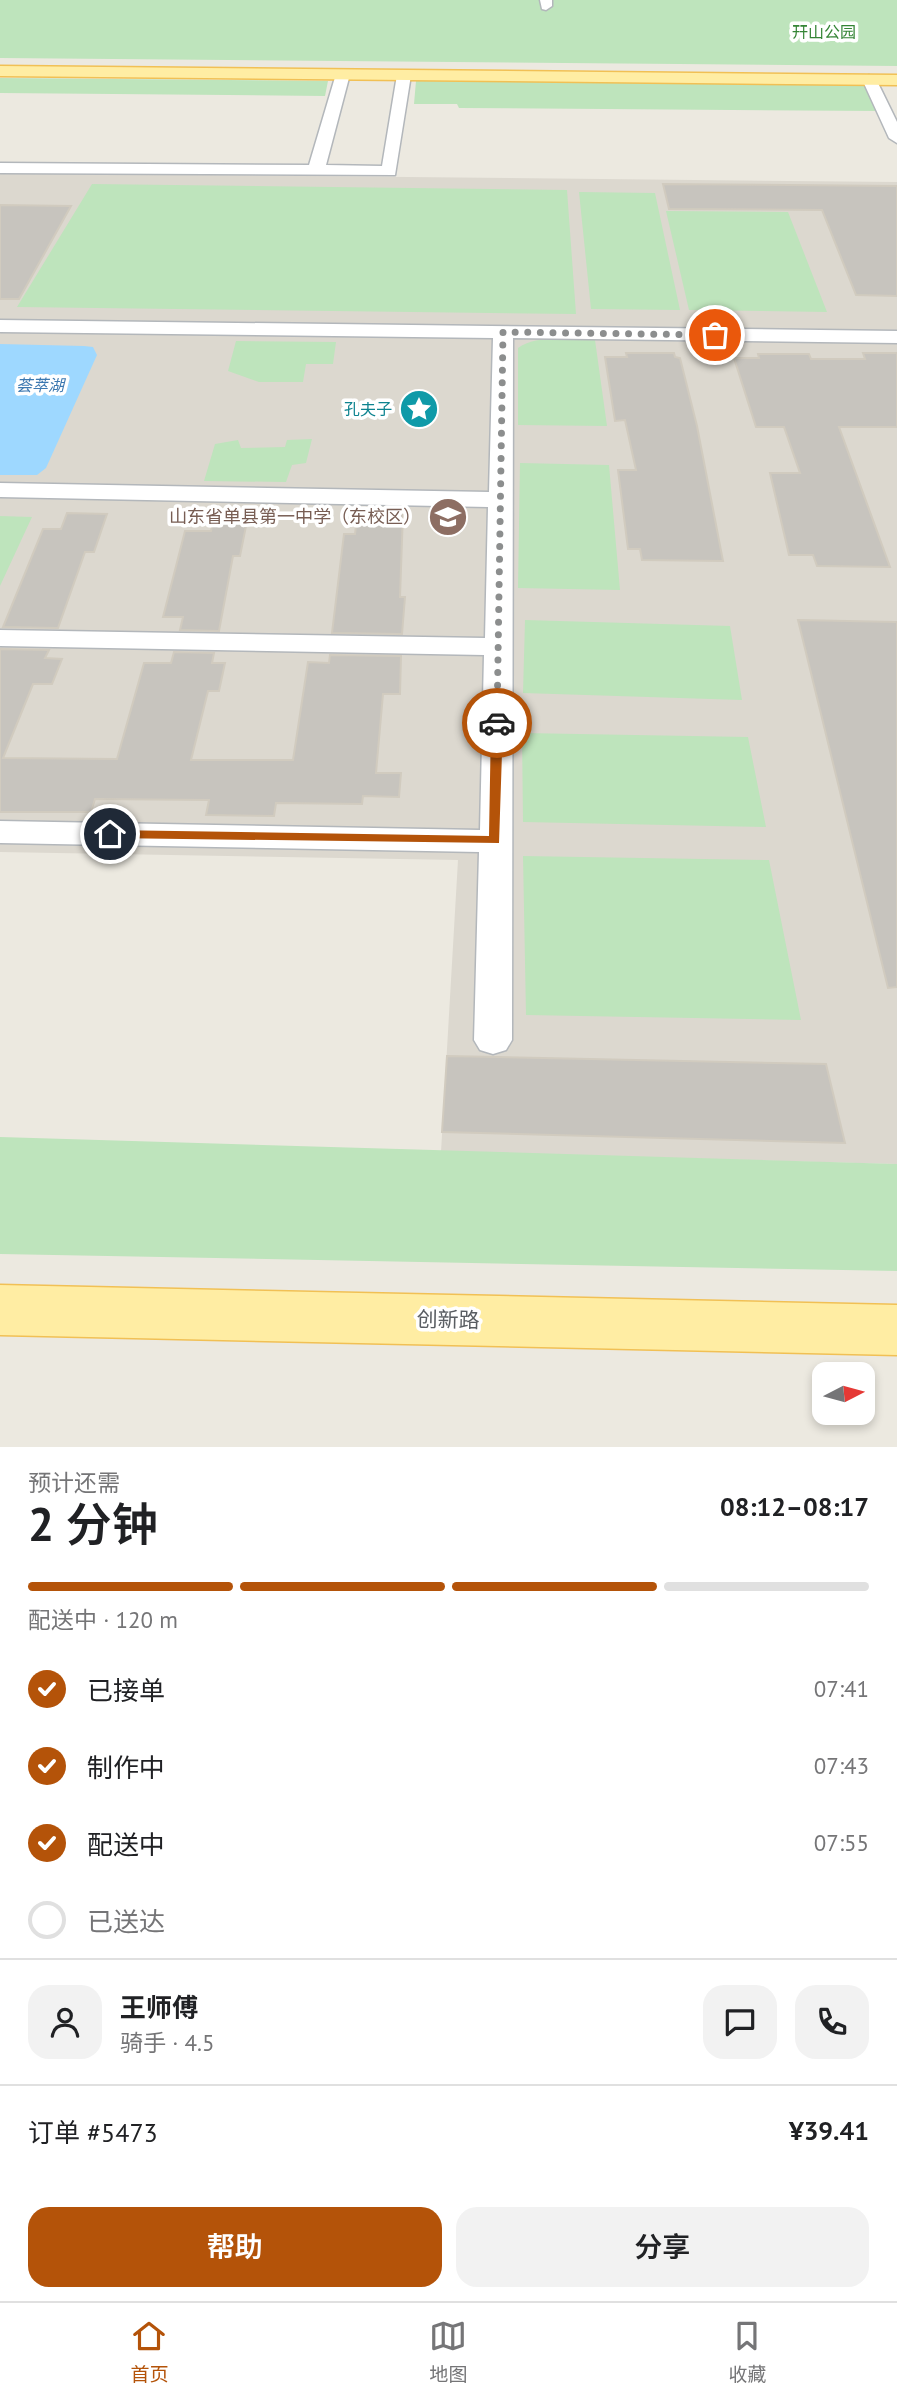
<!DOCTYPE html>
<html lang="zh">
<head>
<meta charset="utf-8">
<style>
	:root { --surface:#fff; --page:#f2f2f2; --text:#202124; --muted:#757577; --line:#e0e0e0; --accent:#b45309 }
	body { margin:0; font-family:"PT Sans","Noto Sans SC",sans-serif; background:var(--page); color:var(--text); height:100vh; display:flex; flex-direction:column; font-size:26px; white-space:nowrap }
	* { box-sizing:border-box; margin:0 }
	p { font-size:23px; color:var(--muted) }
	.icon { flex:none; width:38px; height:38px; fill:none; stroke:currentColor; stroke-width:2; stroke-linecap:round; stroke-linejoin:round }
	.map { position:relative; height:1447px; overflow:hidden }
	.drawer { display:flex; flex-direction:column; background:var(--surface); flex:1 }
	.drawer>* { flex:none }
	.needle { width:46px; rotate:84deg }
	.tools { position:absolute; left:812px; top:1362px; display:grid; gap:14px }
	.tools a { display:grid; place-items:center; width:63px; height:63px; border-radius:14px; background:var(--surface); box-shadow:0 4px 10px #0003; font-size:35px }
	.pin { position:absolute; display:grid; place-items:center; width:60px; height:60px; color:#fff; margin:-30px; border:4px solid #fff; border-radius:50%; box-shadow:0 2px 7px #0007 }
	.courier { position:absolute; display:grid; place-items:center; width:70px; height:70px; margin:-35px; border:5px solid #b45309; border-radius:50%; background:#fff; color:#222; box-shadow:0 2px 9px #0007 }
	.headline em { font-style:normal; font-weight:600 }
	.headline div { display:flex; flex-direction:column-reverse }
	.headline { display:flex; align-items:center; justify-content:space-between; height:119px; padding:0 28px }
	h1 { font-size:46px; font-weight:600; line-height:52px }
	.bar { display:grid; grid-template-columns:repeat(4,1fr); gap:10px 7px; align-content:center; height:84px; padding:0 28px }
	.bar i { height:9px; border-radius:5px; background:var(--line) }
	.bar .selected { background:var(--accent) }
	.bar p { grid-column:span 4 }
	.line { display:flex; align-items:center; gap:18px; padding:0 28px; border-top:2px solid var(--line) }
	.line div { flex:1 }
	.round { display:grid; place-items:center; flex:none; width:74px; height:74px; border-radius:21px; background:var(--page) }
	ol { padding:0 28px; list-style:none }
	li { display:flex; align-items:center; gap:21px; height:77px }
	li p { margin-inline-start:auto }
	li .icon { padding:7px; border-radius:50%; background:var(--accent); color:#fff; stroke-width:4 }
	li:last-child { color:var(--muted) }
	li i { width:38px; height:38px; border:4px solid var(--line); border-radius:50% }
	.cta { display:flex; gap:14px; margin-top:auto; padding:14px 28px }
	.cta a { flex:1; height:80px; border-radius:21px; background:var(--accent); color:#fff; font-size:28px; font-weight:600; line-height:80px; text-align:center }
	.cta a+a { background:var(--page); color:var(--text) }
	.dock { display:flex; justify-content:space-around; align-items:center; height:98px; border-top:2px solid var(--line); background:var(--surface); font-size:19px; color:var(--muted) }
	.dock a { display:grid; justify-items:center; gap:4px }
	.dock .selected { color:var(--accent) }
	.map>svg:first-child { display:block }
</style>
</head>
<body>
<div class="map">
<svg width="897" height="1447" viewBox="0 0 897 1447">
	<rect width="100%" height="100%" fill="#ece9e0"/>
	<path fill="#dcd8cf" d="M0 173 897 182V1164L441 1152 458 860 0 852Z"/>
	<path fill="#bee4bc" d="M0 0H897V66L0 58Z
		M0 78 328 81 325 96 0 93Z
		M416 81 869 85 881 111 459 108 457 104H414Z
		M92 184 567 190 576 314 17 307Z
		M579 192 655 193 680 310 591 309Z
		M666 211 788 212 827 312 689 310Z
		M595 340 607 426 518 425V348C536 334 573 340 595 340Z
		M236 341 336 342 333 364H306L303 382H259L228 371Z
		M312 439 306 463 292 465 286 482 204 481 215 444 238 440 241 448 285 447 287 440Z
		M520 463 609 465 620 590 518 588Z
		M0 516 32 517 0 586Z
		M525 620 730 626 742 700 523 693Z
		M522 733 748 737 766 827 523 822Z
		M523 856 769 860 801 1020 526 1015Z
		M0 1137 897 1164V1271L0 1254Z"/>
	<path fill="#9ed8ff" d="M0 344 84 346 93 347 97 355 46 468 37 475H0Z"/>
	<path fill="#c7c4be" stroke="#d1cbbf" stroke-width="2" d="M663 184 897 186V296L856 295 822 210 669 209Z
		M0 205 71 206 19 299H0Z
		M626 353H674L675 357 680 358 697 426 723 561 642 560 640 549H628L618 470H636L625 420 615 421 605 357H627Z
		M863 353H897V427H839L890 567 817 566 813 555H789L770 473H800L784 427H756L734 358H759L758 354H809L811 359H865Z
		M375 512H403L400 597H405L402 634 332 633 344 534H355L357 518H375Z
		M67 513 107 514 94 552H85L58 628 3 627 43 529H61Z
		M214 516H248L240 556H233L219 631 180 630 183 617H163L185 531H211Z
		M798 620 897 622V987L888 988Z
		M0 649 49 650 45 658 62 659 52 684H33L3 758 117 759 144 663H171L174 652 214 653 212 663H225L219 691H208L191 760H293L308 662 329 663 330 655 401 656 400 694H383L376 773H401L399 797 363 796 362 804 276 803 274 816 206 815 209 800 95 799 91 812H0Z
		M447 1056 826 1064 845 1143 442 1132Z"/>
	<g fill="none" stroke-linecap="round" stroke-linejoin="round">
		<g stroke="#b3b7bb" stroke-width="3">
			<path id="minor" d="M540 0H552V6L546 10 542 9Z
				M343 70 350 74 326 165 382 166 397 75 404 71 411 75 395 175 0 173V163L309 165 336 74Z
				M869 75 876 79 897 122V143L889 138 862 79Z
				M0 320 897 331V343L513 338 512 1040 506 1050 493 1054 480 1050 474 1040 479 852 0 843V821L480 830 484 655 0 646V630L485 638 488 507 0 497V483L489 492 493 338 0 332Z"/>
		</g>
		<g stroke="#f1c055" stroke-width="3">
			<path id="major" d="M0 66 897 75V85L0 76Z
				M0 1285 897 1305V1355L0 1335Z"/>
		</g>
		<use href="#minor" fill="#fff" fill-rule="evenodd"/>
		<use href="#major" fill="#ffeda3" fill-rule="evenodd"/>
	</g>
	<path fill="#b45309" d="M497 719 503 723 499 843 110 838 104 834 110 830 489 836 491 723Z"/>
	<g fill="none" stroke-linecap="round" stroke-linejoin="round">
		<path stroke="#8c8e8e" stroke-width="7" stroke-dasharray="0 12.6" d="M497 723 503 332 715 335"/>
	</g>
	<defs>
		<g id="sight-disc" transform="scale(2.0125)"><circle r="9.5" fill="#0f9aa8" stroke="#fff"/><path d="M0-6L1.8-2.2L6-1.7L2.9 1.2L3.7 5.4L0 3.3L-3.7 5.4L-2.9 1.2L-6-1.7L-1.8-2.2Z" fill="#fff"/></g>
		<g id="school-disc" transform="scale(2.0125)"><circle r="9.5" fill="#8d6e63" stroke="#fff"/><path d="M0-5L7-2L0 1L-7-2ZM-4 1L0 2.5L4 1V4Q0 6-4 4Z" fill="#fff"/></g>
	</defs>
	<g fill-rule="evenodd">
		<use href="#sight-disc" x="419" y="409"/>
		<use href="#school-disc" x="448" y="517"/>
	</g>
	<g text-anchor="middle" stroke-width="7" stroke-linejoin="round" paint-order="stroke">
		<g font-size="16" fill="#358536" stroke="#fff">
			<text x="824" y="38">幵山公园</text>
		</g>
		<g font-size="16" font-style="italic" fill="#3c78b0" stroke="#fff">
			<text x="40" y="391">荟萃湖</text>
		</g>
		<g font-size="16" fill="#0d838f" stroke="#fff" text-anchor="end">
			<text x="392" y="415">孔夫子</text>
		</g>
		<g font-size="18" fill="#785e54" stroke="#fff" text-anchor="end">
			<text x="421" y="523">山东省单县第一中学（东校区）</text>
		</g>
		<g font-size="21" fill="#595d62" stroke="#fff">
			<text transform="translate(448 1320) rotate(1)" y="7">创新路</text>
		</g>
	</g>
</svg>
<div class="tools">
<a><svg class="needle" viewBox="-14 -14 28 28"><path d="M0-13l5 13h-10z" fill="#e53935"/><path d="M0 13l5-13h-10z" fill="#757577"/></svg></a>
</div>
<div class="pin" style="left:715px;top:335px;background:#ea580c"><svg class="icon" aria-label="bag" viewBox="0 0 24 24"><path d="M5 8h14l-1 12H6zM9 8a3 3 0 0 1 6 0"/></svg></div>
<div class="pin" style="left:110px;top:834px;background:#1f2937"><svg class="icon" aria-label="home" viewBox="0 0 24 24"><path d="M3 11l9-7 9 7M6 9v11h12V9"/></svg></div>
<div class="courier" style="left:497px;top:723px"><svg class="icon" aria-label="car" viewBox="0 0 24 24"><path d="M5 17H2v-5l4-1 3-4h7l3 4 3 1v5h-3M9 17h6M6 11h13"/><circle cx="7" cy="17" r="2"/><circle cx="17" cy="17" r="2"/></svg></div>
</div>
<section class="drawer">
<div class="headline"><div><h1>2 分钟</h1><p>预计还需</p></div><em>08:12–08:17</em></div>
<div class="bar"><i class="selected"></i><i class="selected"></i><i class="selected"></i><i></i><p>配送中 · 120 m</p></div>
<ol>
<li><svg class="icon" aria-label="check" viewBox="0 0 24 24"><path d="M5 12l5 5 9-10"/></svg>已接单<p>07:41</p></li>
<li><svg class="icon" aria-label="check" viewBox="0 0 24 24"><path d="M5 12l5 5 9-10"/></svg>制作中<p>07:43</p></li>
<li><svg class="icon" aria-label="check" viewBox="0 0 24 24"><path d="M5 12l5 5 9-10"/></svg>配送中<p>07:55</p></li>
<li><i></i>已送达</li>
</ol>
<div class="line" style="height:126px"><a class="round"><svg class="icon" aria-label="person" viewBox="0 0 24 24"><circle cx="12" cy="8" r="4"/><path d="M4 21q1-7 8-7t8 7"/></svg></a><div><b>王师傅</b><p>骑手 · 4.5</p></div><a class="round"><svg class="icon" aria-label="chat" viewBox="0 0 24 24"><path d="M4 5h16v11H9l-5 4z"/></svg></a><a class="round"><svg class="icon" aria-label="phone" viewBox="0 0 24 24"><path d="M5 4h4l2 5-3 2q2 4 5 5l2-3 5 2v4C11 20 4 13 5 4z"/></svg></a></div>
<div class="line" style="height:91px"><div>订单 #5473</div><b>¥39.41</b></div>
<div class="cta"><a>帮助</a><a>分享</a></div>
</section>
<nav class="dock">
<a class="selected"><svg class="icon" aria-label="home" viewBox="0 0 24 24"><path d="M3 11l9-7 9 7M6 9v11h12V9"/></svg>首页</a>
<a><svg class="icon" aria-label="map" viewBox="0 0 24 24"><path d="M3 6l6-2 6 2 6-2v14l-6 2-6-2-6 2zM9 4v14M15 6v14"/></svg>地图</a>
<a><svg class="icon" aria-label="saved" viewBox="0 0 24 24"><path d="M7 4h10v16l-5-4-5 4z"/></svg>收藏</a>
</nav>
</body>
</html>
